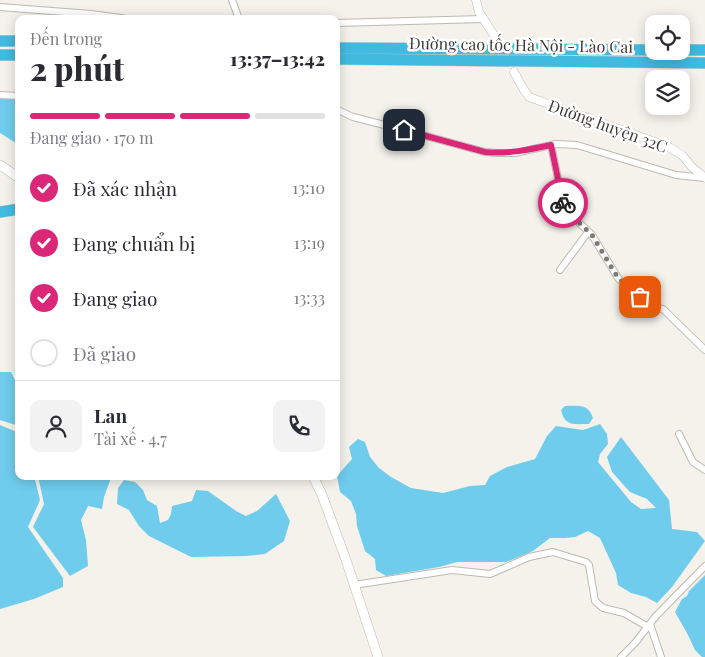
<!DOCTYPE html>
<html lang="vi">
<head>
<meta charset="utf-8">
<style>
	:root { --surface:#fff; --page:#f2f2f3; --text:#2b2b33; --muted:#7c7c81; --line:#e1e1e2; --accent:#db2777 }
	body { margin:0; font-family:"Playfair Display",serif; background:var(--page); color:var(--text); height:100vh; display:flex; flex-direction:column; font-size:19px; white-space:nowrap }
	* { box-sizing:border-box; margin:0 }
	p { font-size:16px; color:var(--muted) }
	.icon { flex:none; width:28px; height:28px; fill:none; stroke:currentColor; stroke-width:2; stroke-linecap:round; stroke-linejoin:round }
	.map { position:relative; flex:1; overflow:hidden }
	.sheet { position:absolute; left:15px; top:15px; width:325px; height:465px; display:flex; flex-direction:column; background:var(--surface); border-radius:10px; box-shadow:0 2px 12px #0003 }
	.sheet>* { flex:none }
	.tools { position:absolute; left:645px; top:15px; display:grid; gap:10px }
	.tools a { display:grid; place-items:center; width:45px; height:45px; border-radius:10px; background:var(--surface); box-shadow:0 2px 12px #0003; font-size:25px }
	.pin { position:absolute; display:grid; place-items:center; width:42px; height:42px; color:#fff; margin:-21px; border-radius:10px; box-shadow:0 2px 8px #0006 }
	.courier { position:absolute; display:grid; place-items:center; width:50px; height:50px; margin:-25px; border:4px solid #db2777; border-radius:50%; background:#fff; color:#222; box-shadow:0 1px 6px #0007 }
	.head em { font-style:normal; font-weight:800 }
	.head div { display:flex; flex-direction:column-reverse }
	.head { display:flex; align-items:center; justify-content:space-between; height:85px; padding:0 15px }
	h1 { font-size:32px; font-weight:800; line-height:38px }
	.bar { display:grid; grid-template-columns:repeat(4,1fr); gap:8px 5px; align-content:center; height:60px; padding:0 15px }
	.bar i { height:6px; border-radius:4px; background:var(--line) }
	.bar .active { background:var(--accent) }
	.bar p { grid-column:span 4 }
	.line { display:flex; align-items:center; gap:12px; padding:0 15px; border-top:1px solid var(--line) }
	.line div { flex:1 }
	.round { display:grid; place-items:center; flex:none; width:52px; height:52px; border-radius:10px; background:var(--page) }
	ol { padding:0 15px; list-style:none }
	li { display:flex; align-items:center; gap:15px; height:55px }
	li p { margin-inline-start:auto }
	li .icon { padding:5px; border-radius:50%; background:var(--accent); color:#fff; stroke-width:4 }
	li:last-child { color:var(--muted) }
	li i { width:28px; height:28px; border:2px solid var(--line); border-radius:50% }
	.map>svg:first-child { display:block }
</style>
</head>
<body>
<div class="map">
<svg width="705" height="657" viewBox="0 0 705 657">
	<rect width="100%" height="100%" fill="#f4f2eb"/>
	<path fill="#6fccec" d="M0 98 19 99V145L0 133Z
		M0 372H11L19 388V426L0 420Z
		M565 406C578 406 588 403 593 418L589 424C574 424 565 427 561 410Z
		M600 424 607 434 608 444 600 454 598 462 631 502 641 509 656 508 647 499 630 492 612 472 607 457 621 437 669 500 672 529 697 532 705 541 672 587 657 603 646 597 631 593 618 585 616 573 600 538 588 531 575 537 565 538H550L533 551 506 562H457L439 567 386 576 376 570 375 559 365 551 357 526 356 514 351 501 340 492 337 476 352 459 349 447 358 439 365 442 370 457 379 468 391 477 411 488 443 493 470 486 485 485 490 476 507 467 535 459 547 436 556 426 583 430Z
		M0 425 19 433V476H34L40 500 28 527 63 578V587L34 599 0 609Z
		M38 476H109L111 478 104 497 102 509 88 506 81 520 86 540 88 566 70 576 33 527 44 504Z
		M124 480 135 482 143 490 147 500 157 506 160 523 168 520 171 514 172 506 192 501 196 490 208 491 236 511 246 516 257 511 276 494 290 521 284 541 265 554 246 556 191 557 149 536 139 526 129 510 117 504 118 488Z
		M705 575V657H702L695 650 687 633 675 612 682 599 687 596 689 591Z"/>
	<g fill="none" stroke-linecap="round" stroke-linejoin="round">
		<g stroke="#bcbab3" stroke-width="8">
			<path id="minor" d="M232 0 239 19
				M0 7 91 14 128 19
				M336 23 483 19
				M0 95 19 96
				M336 109 353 117 404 130 485 152 497 153H515L556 144 577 145 676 175 705 178
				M551 145 564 208 592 235 618 278 650 307 663 309 705 350
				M560 270 588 232
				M679 434 693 462 705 470
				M354 585 452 570 490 574 529 557 553 552 586 562 589 565 595 601 603 608 624 613 648 627
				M650 624 661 657
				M621 657 635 643 656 616 705 566"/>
		</g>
		<g stroke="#bcbab3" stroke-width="9">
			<path id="tertiary" d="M476 0 479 12 499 43
				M514 72 524 90 529 97 669 147 682 155 692 167 705 178"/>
		</g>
		<g stroke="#bcbab3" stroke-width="10">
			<path id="secondary" d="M0 165 19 178
				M313 476 322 495 345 557 378 657"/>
		</g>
		<g stroke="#d0d0cf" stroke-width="12">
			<path id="motorway" d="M0 41H19
				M336 48 654 50
				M681 50H705
				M0 55H19
				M336 59 705 63
				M0 212 19 209"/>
		</g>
		<use href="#minor" stroke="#fff" stroke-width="6"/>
		<use href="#tertiary" stroke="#fff" stroke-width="8"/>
		<use href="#secondary" stroke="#fff" stroke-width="9"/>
		<use href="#motorway" stroke="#41bae0" stroke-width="11"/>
	</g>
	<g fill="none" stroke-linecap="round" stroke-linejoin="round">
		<path stroke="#7c7b77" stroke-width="5" stroke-dasharray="0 9" d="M563 203 564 208 592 235 618 278 640 297"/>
		<path stroke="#db2777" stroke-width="6" d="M404 130 485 152C509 154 528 150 551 145L563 203"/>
	</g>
	<g text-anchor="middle" stroke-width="5" stroke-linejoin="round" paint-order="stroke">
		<g font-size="16" fill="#3c3b38" stroke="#fff">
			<text transform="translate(521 45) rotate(1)" y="6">Đường cao tốc Hà Nội - Lào Cai</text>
			<text transform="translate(608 126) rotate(20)" y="6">Đường huyện 32C</text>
		</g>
	</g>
</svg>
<div class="tools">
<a><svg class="icon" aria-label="locate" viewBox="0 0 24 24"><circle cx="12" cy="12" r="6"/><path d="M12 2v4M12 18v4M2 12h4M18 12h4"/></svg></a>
<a><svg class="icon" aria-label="layers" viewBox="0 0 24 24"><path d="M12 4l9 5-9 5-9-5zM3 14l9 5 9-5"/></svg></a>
</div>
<div class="pin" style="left:640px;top:297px;background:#ea580c"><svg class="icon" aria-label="bag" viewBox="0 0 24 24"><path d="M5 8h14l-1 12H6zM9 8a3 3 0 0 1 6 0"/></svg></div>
<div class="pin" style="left:404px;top:130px;background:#1f2937"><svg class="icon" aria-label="home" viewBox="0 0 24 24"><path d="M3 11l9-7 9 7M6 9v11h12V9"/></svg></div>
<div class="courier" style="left:563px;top:203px"><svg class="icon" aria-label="bike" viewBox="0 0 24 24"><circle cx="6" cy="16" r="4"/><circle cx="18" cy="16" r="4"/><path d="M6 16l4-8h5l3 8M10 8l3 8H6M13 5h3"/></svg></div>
<section class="sheet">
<div class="head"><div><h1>2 phút</h1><p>Đến trong</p></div><em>13:37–13:42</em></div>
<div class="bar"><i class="active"></i><i class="active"></i><i class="active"></i><i></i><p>Đang giao · 170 m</p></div>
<ol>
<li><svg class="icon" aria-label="check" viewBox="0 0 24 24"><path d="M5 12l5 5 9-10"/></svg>Đã xác nhận<p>13:10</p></li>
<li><svg class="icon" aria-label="check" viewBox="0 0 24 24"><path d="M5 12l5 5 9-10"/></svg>Đang chuẩn bị<p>13:19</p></li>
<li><svg class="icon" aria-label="check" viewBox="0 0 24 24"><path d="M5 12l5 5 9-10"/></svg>Đang giao<p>13:33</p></li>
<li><i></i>Đã giao</li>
</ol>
<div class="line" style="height:90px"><a class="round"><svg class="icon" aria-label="person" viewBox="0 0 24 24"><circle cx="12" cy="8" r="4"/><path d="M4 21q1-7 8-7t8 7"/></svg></a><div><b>Lan</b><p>Tài xế · 4.7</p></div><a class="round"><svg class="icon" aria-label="phone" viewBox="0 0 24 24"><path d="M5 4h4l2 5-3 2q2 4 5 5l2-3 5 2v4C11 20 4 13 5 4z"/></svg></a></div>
</section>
</div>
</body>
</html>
